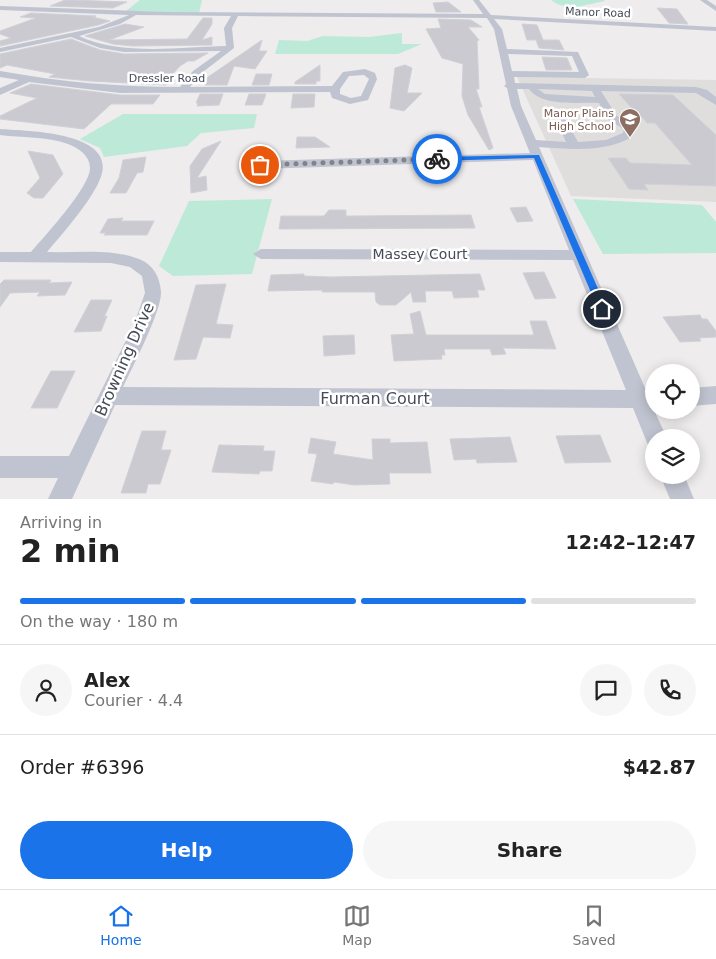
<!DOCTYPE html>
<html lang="en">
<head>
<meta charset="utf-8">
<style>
	:root { --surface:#fff; --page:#f6f6f6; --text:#222; --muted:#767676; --line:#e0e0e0; --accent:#1a73e8 }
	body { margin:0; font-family:"DejaVu Sans",sans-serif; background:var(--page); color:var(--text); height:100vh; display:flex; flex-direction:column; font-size:19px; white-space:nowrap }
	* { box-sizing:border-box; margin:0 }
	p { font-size:16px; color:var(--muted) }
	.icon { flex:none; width:28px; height:28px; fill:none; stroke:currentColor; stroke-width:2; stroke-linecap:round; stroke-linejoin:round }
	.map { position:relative; height:499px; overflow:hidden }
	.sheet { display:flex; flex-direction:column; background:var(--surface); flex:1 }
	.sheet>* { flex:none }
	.buttons { position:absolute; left:645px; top:364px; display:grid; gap:10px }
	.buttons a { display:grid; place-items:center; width:55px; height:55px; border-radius:50%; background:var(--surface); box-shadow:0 2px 12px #0003; font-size:25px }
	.pin { position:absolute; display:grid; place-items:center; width:42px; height:42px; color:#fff; margin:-21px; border:2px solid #fff; border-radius:50%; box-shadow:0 1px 5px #0007 }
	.courier { position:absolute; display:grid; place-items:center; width:50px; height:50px; margin:-25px; border:4px solid #1a73e8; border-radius:50%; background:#fff; color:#222; box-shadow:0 1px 6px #0007 }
	.summary em { font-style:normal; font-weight:700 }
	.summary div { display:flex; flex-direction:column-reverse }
	.summary { display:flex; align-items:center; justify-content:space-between; height:85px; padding:0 20px }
	h1 { font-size:32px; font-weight:700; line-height:38px }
	.bar { display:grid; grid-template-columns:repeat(4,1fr); gap:8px 5px; align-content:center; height:60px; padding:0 20px }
	.bar i { height:6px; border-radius:4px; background:var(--line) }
	.bar .current { background:var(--accent) }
	.bar p { grid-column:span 4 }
	.line { display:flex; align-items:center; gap:12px; padding:0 20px; border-top:1px solid var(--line) }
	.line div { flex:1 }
	.round { display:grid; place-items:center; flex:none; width:52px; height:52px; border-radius:26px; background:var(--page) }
	.cta { display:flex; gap:10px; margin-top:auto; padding:10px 20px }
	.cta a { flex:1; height:58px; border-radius:30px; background:var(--accent); color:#fff; font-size:20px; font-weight:700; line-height:58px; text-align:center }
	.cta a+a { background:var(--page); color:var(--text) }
	.dock { display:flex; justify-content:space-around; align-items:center; height:70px; border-top:1px solid var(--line); background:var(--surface); font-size:14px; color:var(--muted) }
	.dock a { display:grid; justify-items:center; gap:2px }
	.dock .current { color:var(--accent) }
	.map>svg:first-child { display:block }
</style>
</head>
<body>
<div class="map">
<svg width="716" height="499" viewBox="0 0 716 499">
	<rect width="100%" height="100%" fill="#eeecec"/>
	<path fill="#dfdedd" d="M517 77 716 80V202L571 196Z"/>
	<path fill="#bde9d9" d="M140 0H202L199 13 126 11Z
		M551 0H604L605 1C586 4 568 13 551 0Z
		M402 33V44H422L398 54H275L279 40 307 41 323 36 369 37Z
		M123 114H257L254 128 201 133 187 146 104 157 100 148 80 139Z
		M272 199 252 274 173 276 159 266 189 201Z
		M573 199 702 205 716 222V253L603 254Z"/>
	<path fill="#cacad0" stroke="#d0d0d7" d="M65 0H71L127 2 113 8 50 6Z
		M448 2 461 12H436L433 3Z
		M657 8 677 9 688 24 669 23Z
		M31 13 96 16 92 17 110 21 98 25 0 46V41L11 38 0 34V31L36 18 20 17Z
		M203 18H212V24L202 40 212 37V45L132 46 113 44 85 36 125 24 144 27 109 40 187 39Z
		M438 19 471 20 482 27H468L479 40 477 41 479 89H476L482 107H479L493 148 489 150 468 115 462 96 463 64 442 58 426 29 441 28Z
		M522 24 537 25 543 40H559L564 50 539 48 536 40H527Z
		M71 39 100 50 124 54 208 53 194 61H188L180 66 169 78H171L166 85 90 81 49 77 55 74 7 65 0 68V54Z
		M262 40 259 51H267L255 69 234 66 227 85H205L208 77Z
		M542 57 567 58 572 70H546Z
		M320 65V81H316V84H295V82Z
		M405 65 412 68 407 93H422L404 111 390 108 395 68Z
		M256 74H272L269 85H252Z
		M31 84 120 95H160L153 104H111L84 129 0 119V116L37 98 10 93Z
		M200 94H223L219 105 197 106 198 103H196Z
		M249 94H266L262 105H245Z
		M293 94H315L314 107 291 108Z
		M619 94 673 95 716 135V186L644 184 648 190 629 189 608 158H626L630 163 692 165 655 123H647L642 117 639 116Z
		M297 137H315L330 147 296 148Z
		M221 141 197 178 206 176 207 190 191 193 190 166 202 149Z
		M28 151 53 155 63 174 43 198H34L27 193 40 178Z
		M146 157 143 172 137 173 126 193H110L119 178 123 160Z
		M526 207 533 221 517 222 510 208Z
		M329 210H346V216H354L471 215 475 228 279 229 281 216H324Z
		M123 218 121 221H154L147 235H104L106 233H100L108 219Z
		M544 272 556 298 535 299 523 273Z
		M304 274V276L331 277 480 274 485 290H477L479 297 454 298 452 291H425L426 302H413L411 292 396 305H380L376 302 375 292H322V290L268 291 271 275Z
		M4 280H51L49 283 72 282 65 295 37 296 40 292 10 293 0 307V284Z
		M226 284 216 324 233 325 230 338 203 337 196 359 174 360 196 285Z
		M91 300H112L104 317 107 316 101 331 74 332Z
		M420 311 426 335H534L530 321H546L556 349 503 348 506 354 492 355 490 349H444L445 355H441L442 359 394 361 391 335 414 334 410 314Z
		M700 315 702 319H707L716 331V337L699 338 701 341 680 342 663 317Z
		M354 335 355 354 324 356 323 336Z
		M51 371H75L57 408H31Z
		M142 431H166L161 450H171L160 484H148L146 493H121Z
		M600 435 611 462 565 463 556 436Z
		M510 437 517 462 477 463 476 459 454 460 450 439Z
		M311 438 336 442 333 454 373 460 372 439H390V443L427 442 431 473H389L390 484 354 485 334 482 333 484 311 481 317 454 308 453Z
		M219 445 264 446 263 451H275L272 471H260L259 474 212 472Z"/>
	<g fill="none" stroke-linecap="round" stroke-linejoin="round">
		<path fill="#c0c4d0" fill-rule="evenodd" d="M473 0H479L491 15 716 27V31L494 19 502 29 507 49 578 52 589 75 585 78 514 77 515 83 696 87 707 90 716 97V105L696 93 601 91 613 110 611 113 627 121 634 129 632 137C603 153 571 149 539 147L646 390H654V410L667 438H654V447L648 445 633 408 115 405 72 499H48L58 478H0V456H69L134 324 145 293 142 276 130 267 111 263 0 262V252H31C45 236 90 187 90 168 90 156 79 148 68 144 47 136 22 138 0 135V129C24 131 112 131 102 173 97 195 62 234 47 252 77 253 111 248 139 259 153 264 160 277 161 292 162 310 132 368 123 387L626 390 573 260 261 259 253 254 261 249 569 250 533 160 260 169 254 165 260 161 530 153 511 106 507 88 504 86 506 84 494 29 487 18 238 16 232 28 234 48 199 75 190 87 332 86 343 72 365 69 375 73 377 79 368 100 350 104 332 98 330 92 120 93 29 82 0 95V88L19 80 0 77V71C62 82 117 87 180 87L193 71 221 51 124 52 100 48 71 37 0 52V48L99 27 129 15 0 10V6L166 12 483 14ZM136 15 231 16 224 28 226 46C182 47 119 56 79 36L120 24ZM508 54 572 56 579 72 512 71ZM364 75 369 79 361 96 351 98 340 94V89L349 76ZM517 89H529C542 107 578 102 599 103L602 109C585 109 569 104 556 120L566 142 536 140 521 106ZM538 89 592 91 595 97 545 94ZM585 113 602 116 624 129 623 133 606 140 578 142 566 120 570 116Z
			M700 0H707L716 6V11Z
			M716 386V404L691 406V388Z
			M660 475H684L694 499H670Z"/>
	</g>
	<path fill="#1a73e8" d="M539 155 607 309 606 312H599L598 309 534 158 437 161 433 159 437 157Z"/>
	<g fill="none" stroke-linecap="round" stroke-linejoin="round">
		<path stroke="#81838b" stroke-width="5" stroke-dasharray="0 9" d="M260 165 437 159"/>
	</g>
	<defs>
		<g id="school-pin" transform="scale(1.125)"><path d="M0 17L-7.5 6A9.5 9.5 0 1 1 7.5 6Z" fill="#8d6e63" stroke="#fff"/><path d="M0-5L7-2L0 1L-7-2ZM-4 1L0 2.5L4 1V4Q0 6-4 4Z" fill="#fff"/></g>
	</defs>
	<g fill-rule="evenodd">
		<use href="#school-pin" x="630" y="119"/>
	</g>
	<g text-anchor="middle" stroke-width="5" stroke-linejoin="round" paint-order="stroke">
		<g font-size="11" fill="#464b57" stroke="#fff">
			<text transform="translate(598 12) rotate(2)" y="4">Manor Road</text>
			<text x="167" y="82">Dressler Road</text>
		</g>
		<g font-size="11" fill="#785e54" stroke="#fff" text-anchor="end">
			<text x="614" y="117">Manor Plains<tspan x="614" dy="13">High School</tspan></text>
		</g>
		<g font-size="14" fill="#464b57" stroke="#fff">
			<text x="420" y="259">Massey Court</text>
		</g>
		<g font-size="16" fill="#464b57" stroke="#fff">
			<text transform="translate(124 359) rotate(-66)" y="6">Browning Drive</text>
			<text x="375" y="404">Furman Court</text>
		</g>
	</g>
</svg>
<div class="buttons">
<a><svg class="icon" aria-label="locate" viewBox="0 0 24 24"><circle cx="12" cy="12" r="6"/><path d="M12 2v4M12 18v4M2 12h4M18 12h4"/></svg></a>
<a><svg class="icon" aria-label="layers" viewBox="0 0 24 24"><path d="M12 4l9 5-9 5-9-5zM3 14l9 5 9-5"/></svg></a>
</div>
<div class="pin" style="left:260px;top:165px;background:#ea580c"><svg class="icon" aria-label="bag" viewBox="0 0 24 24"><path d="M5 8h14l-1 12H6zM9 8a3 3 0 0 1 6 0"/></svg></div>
<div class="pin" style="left:602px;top:309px;background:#1f2937"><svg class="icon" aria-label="home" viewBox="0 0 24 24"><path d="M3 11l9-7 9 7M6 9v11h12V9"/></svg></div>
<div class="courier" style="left:437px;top:159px"><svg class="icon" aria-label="bike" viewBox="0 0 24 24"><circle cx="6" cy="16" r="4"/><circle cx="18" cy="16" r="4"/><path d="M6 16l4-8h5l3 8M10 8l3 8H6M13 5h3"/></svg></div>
</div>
<section class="sheet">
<div class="summary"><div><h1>2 min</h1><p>Arriving in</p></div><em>12:42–12:47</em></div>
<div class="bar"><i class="current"></i><i class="current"></i><i class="current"></i><i></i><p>On the way · 180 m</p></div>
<div class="line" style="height:90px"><a class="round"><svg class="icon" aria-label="person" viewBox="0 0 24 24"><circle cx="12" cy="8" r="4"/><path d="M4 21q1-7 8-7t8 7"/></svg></a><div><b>Alex</b><p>Courier · 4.4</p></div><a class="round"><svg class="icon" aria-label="chat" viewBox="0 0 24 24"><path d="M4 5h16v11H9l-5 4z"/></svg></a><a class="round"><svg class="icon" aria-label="phone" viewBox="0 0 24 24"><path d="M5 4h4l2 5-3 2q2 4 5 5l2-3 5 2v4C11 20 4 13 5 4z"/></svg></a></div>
<div class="line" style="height:65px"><div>Order #6396</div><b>$42.87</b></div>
<div class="cta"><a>Help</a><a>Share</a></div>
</section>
<nav class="dock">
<a class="current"><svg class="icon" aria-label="home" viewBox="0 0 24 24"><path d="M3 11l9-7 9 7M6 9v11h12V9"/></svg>Home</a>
<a><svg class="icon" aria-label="map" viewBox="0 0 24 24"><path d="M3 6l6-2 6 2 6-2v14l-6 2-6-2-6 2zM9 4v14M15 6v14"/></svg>Map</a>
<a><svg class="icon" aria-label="saved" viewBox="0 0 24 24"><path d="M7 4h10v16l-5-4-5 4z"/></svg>Saved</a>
</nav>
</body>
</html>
